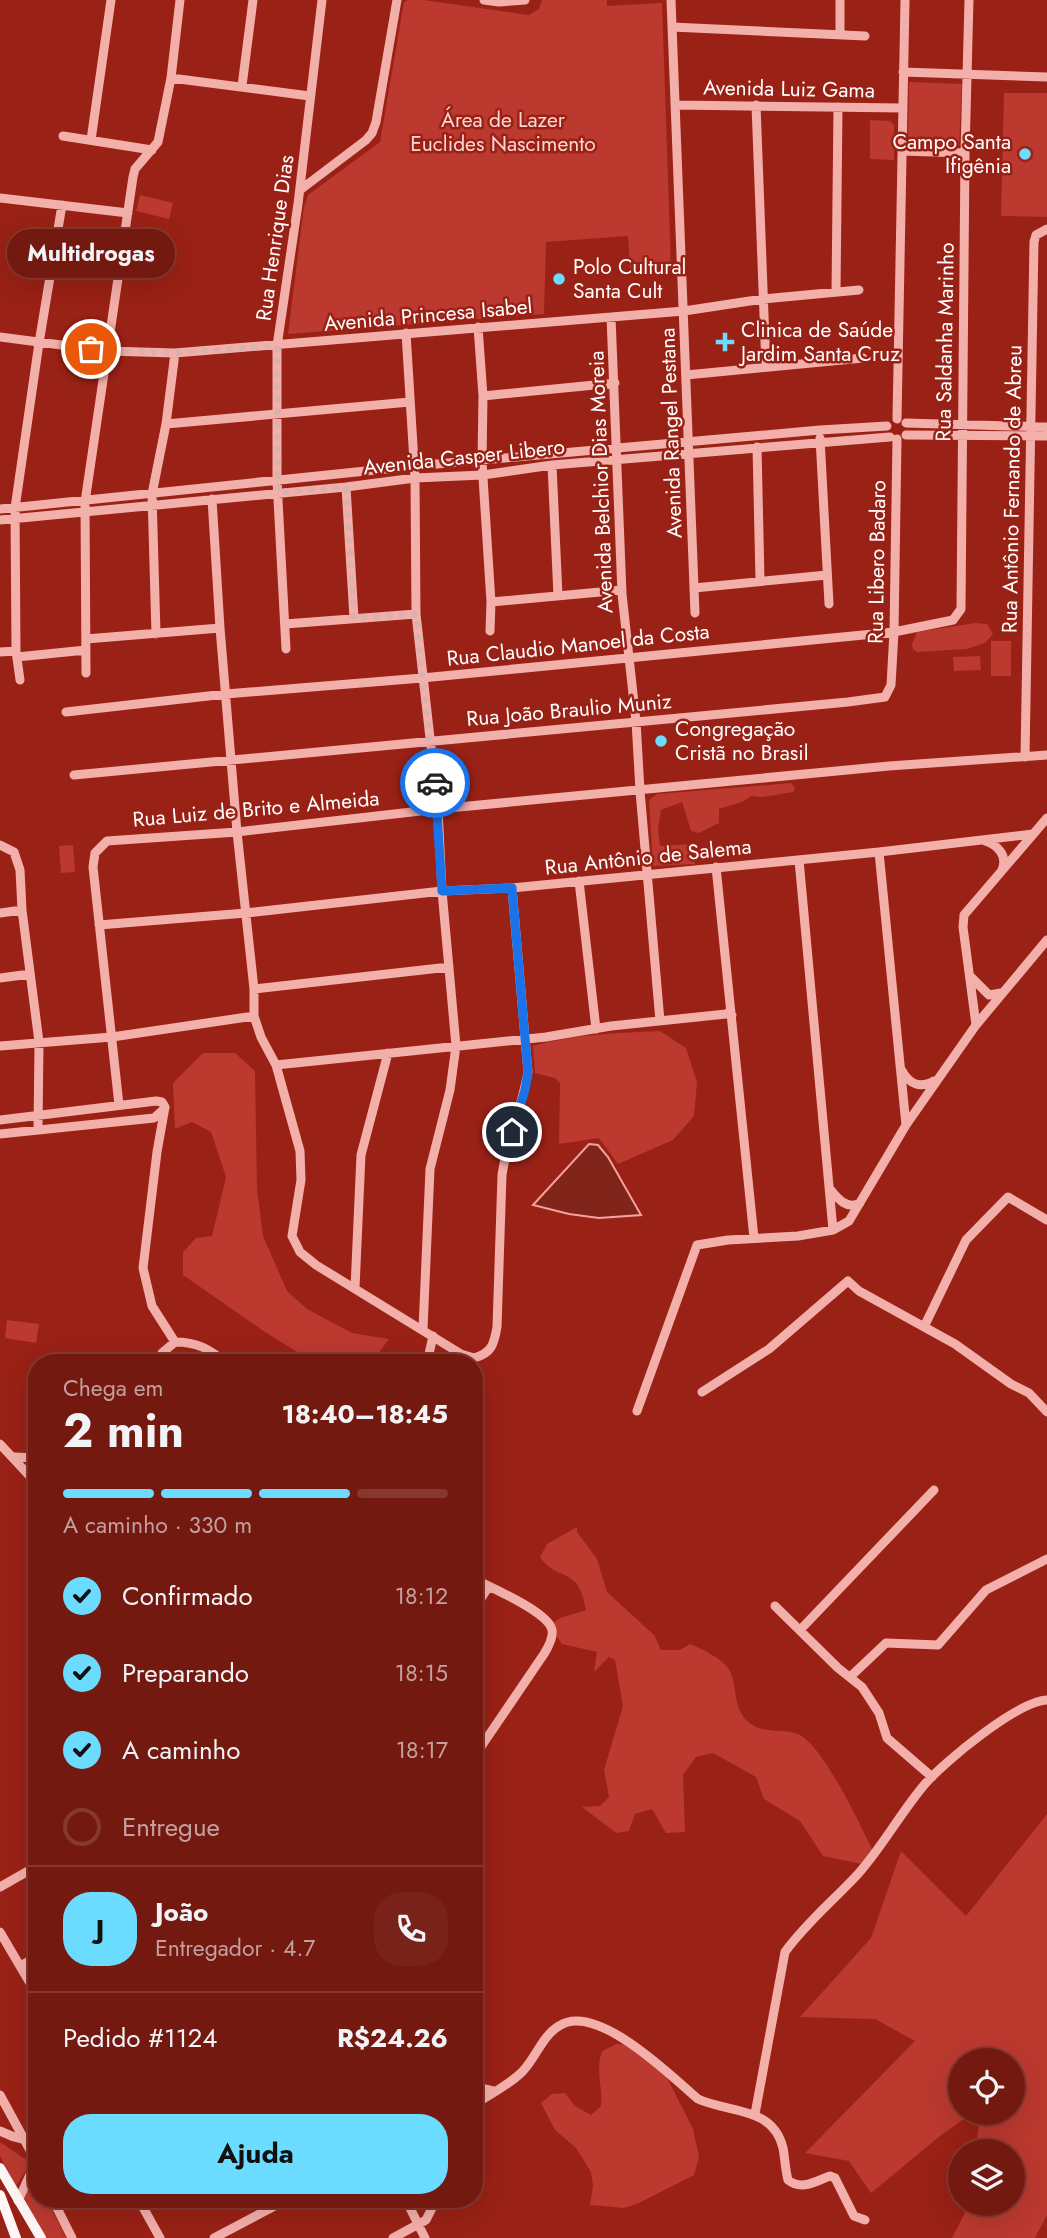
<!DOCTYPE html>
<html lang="pt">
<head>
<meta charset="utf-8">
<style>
	:root { --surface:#741910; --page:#792219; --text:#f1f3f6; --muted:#c2a09f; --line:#863830; --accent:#6bdcff }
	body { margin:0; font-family:Jost,sans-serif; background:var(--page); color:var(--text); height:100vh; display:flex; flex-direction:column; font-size:26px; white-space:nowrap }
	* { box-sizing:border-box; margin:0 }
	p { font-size:23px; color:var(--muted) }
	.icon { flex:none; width:38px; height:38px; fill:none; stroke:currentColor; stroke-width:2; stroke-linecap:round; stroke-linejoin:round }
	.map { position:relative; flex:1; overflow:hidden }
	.drawer { position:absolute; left:28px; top:1354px; width:455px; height:854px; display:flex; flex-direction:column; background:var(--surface); border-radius:28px; box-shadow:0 7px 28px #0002,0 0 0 2px var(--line) }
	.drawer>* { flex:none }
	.controls { position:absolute; left:948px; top:2048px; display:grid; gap:14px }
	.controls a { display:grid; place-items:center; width:77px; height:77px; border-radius:50%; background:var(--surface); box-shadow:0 7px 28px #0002,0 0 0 2px var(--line); font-size:35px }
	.pin { position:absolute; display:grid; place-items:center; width:60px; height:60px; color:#fff; margin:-30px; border:4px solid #fff; border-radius:50%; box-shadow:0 2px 7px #0007 }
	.courier { position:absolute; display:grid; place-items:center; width:70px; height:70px; margin:-35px; border:5px solid #1a73e8; border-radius:50%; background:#fff; color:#222; box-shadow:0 2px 9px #0007 }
	.bubble { position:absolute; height:49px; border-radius:24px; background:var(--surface); box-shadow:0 7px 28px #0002,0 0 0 2px var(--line); font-size:23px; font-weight:700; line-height:49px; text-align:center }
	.summary em { font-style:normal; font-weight:700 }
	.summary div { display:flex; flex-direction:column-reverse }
	.summary { display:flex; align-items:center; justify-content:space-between; height:119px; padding:0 35px }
	h1 { font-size:46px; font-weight:700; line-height:52px }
	.bar { display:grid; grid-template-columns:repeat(4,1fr); gap:10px 7px; align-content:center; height:84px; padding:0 35px }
	.bar i { height:9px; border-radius:5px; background:var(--line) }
	.bar .active { background:var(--accent) }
	.bar p { grid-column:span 4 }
	.line { display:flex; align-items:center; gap:18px; padding:0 35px; border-top:2px solid var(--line) }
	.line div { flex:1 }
	.round { display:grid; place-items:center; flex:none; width:74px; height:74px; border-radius:28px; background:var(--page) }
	ol { padding:0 35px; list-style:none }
	li { display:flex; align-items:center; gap:21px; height:77px }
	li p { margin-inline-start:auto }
	li .icon { padding:7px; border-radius:50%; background:var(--accent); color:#111; stroke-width:4 }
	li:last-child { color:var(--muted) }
	li i { width:38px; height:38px; border:4px solid var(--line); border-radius:50% }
	.action { display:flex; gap:14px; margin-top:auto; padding:14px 35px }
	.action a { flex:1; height:80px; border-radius:28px; background:var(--accent); color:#111; font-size:28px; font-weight:700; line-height:80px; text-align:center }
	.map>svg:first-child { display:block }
</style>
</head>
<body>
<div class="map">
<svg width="1047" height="2238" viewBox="0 0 1047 2238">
	<rect width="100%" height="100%" fill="#9a2115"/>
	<path fill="#bb392f" d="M408 0H424L529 15 539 9 542 0H607V6L662 3 671 268 630 270 628 236 546 242 544 314 288 334 304 207 308 195 380 142 404 2Z
		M909 82 962 84 959 146 908 142Z
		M1004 93H1047V217L1001 216Z
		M870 120 890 121 894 125V160L870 159Z
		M140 195 173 203 169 219 136 211Z
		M975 623 987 624 993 634 985 643 967 649 917 652 913 649 912 644 917 632Z
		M991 641H1011V676H991Z
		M980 656 981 670 954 671 953 657Z
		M791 783 795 788 793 792 763 797 751 796C741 805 731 804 719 809V823L699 833 691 831 682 802 661 810 658 829 660 846 693 844 695 864 653 866 649 800 657 794Z
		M73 845 75 872 61 873 59 846Z
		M660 1031 686 1048 697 1082 694 1116 673 1140 618 1164 599 1138 559 1144 560 1083 555 1078 535 1073 533 1046C574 1034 618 1033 660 1031Z
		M203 1053H235L255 1071 257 1189 263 1236 287 1291 307 1309 352 1333 389 1339 371 1363H315L265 1332 183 1275V1252L196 1238 212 1236 226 1177 211 1132 192 1122 175 1129 173 1083Z
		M7 1320 39 1324 36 1343 5 1338Z
		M577 1527V1532L597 1559 607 1592 654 1635 661 1650H680L690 1644C702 1649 724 1659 730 1671 738 1688 732 1710 751 1724 765 1734 783 1728 798 1734 823 1745 860 1824 873 1851L862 1864 823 1856 800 1821 764 1799 756 1777 713 1753 696 1757 683 1775 685 1832 666 1833 652 1809 635 1814 629 1831 616 1833 582 1807 600 1806 609 1797 604 1770 623 1706 615 1660 609 1657 594 1672 597 1652 562 1644 549 1626 560 1618 586 1610C584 1601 582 1590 576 1583 565 1571 552 1575 540 1557L547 1544Z
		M1047 1814V2215L1035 2238H952L970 2203H1013V2151H976L980 2112H1013V2060H961V2112H974L940 2136 871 2193 849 2161 805 2153 915 2041 875 2019 800 2017 871 1938 901 1851 966 1916Z
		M616 2044 630 2045 658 2060 693 2129 699 2157 694 2175 637 2204 624 2208 590 2205 593 2186 591 2172 576 2148 555 2130 541 2103 552 2094 565 2093 575 2106 591 2115 601 2106C603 2087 595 2071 602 2051Z
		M0 2142 28 2161 27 2169 16 2186 0 2156Z
		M27 2188 37 2189V2200H47L66 2238H44L22 2198Z"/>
	<path fill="#81251b" stroke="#f5a19c" stroke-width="2" d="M589 1144 598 1145 608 1157 641 1215 599 1218 569 1214 533 1205Z"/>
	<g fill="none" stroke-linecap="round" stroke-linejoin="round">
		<path stroke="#f3afaa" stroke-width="9" d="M484 0 499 2 525 0
			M671 0 695 613
			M672 27 865 36
			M840 35V0
			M903 72 1047 77
			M171 78 310 96
			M242 86 253 0
			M675 105 903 108
			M756 105 766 367
			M63 136 152 150
			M91 140 111 0
			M902 151 965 153
			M300 190 366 140 372 133 376 122 397 0
			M0 198 128 213
			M836 292 838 107
			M611 317 622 594 636 721 640 791 660 1021
			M478 327 483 396 482 462 491 602 490 631
			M406 333 415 478 416 614 438 809 442 891 456 1046 450 1090 430 1169 423 1329
			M0 337 107 351 175 353 684 311 763 299 859 290
			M686 375 863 358
			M483 396 615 383
			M897 419 905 0
			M906 423 1047 427
			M166 424 410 402
			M906 435 1047 436
			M820 438 829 604
			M757 447 760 580
			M552 465 558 596
			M346 487 354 618
			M212 499 220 628 237 832 254 989V1016L261 1037 276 1065 300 1151 301 1180 292 1236 300 1252 316 1265 461 1354 474 1358C492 1353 494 1344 497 1327L502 1175C507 1140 522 1107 528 1072L512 888
			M0 509 414 466 820 430 887 426
			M0 520 346 487 415 478 483 475 552 465 890 437
			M694 588 827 575
			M491 602 622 590
			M285 624 416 614
			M156 634 152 494 166 424 175 353
			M86 639 220 628
			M286 649 277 481V346L298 204 322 0
			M0 652 16 651
			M17 657 86 650
			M86 673 85 502 133 177 135 169 158 142 171 78 180 0
			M20 680 16 651 15 508 39 343 62 205
			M66 712 226 694 422 678 894 632 953 620 961 609 965 153 969 0
			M1025 757 1034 242 1036 235 1047 229
			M74 775 848 702 885 697 891 685 894 632 897 439
			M985 841C998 845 1008 856 1002 870
			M0 845 14 852 20 870 22 910 39 1042 38 1130
			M879 852 906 1125
			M799 860 833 1230
			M716 867 754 1238
			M579 881 596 1029
			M0 913 22 910
			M99 925 246 913 442 891 512 888 879 852 1033 834
			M971 977 989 995 1001 993
			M0 978 30 974
			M254 989 449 967
			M976 1025 963 927 964 915 1047 818
			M0 1046 112 1037 254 1016
			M276 1065 546 1037 611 1026 726 1014 729 1012 732 1015
			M901 1069C909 1084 919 1089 934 1081
			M119 1105 93 867 95 853 107 841 237 832 438 809 889 766 1047 755
			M165 1107 157 1152 143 1268 152 1306 175 1342
			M0 1120 156 1101 162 1102 165 1107
			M0 1134 154 1118 165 1108
			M830 1189C838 1199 847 1210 860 1203
			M355 1288 361 1155 388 1053
			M924 1327 966 1240 1008 1197 1047 1220
			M175 1342C197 1342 210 1349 226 1363
			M159 1363 162 1353 175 1342
			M427 1363 433 1336
			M702 1392 769 1349 848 1281 859 1291 955 1344 1011 1384 1029 1393 1047 1412
			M637 1411 697 1245 728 1240 798 1236 833 1230 849 1221 906 1125 976 1025 1047 940
			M0 1444 37 1484
			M14 1457 37 1458
			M474 1579C492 1588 543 1610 551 1627 555 1635 549 1646 544 1654L474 1757
			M775 1606 838 1668 862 1687 879 1713 887 1738 932 1777
			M474 1609 489 1586
			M800 1630 934 1490
			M850 1677 886 1643 938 1645 986 1590 1047 1559
			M0 1887 37 1866
			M0 1932 37 1995
			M20 1966 37 1957
			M474 2086 494 2091
			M0 2095 37 2163
			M474 2105C490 2094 509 2085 522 2072 536 2058 542 2036 559 2026 596 2001 671 2076 698 2099 728 2113 773 2106 783 2148 785 2158 785 2169 788 2180 802 2191 816 2181 830 2176L835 2178 854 2216 865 2220
			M755 2114 785 1952C806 1923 834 1900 858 1874 883 1846 901 1812 925 1784 945 1761 1018 1701 1047 1700
			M0 2131 14 2137 37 2143
			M53 2200 72 2238
			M139 2200 160 2238
			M406 2200 425 2238
			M18 2201 37 2159
			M214 2238 286 2200
			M393 2238 426 2220 436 2200"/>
		<path stroke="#fff7f5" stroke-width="10" d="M0 2168 41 2238
			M0 2195 16 2238"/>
	</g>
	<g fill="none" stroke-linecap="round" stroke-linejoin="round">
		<path stroke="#dcb1ad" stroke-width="7" stroke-dasharray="0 12.6" d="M91 349 175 353 277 346 278 492 346 487 354 618 416 614 422 678 435 783"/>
		<path stroke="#1a73e8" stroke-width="9" d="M435 783 442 891 512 888 528 1072 525 1090 512 1132"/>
	</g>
	<g fill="#6bdcff" stroke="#9a2115" stroke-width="2.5">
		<circle cx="1025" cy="154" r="7"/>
		<circle cx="559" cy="279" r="7"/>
		<path d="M721.5 331.5h7v7h7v7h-7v7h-7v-7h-7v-7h7z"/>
		<circle cx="661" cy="741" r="7"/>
	</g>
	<g text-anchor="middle" stroke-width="5" stroke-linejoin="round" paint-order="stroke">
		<g font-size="21" fill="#fff" stroke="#9a2115">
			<text transform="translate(789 89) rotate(1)" y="7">Avenida Luiz Gama</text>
			<text transform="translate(275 238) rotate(-82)" y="7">Rua Henrique Dias</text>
			<text transform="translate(428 315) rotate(-5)" y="7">Avenida Princesa Isabel</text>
			<text transform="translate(945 342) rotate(-89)" y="7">Rua Saldanha Marinho</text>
			<text transform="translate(671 433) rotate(-92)" y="7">Avenida Rangel Pestana</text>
			<text transform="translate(464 457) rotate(-6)" y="7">Avenida Casper Libero</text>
			<text transform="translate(601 482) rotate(-92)" y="7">Avenida Belchior Dias Moreia</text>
			<text transform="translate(1012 489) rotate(-89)" y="7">Rua Antônio Fernando de Abreu</text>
			<text transform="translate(877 562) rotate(-89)" y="7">Rua Libero Badaro</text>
			<text transform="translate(578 645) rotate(-6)" y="7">Rua Claudio Manoel da Costa</text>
			<text transform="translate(569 710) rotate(-5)" y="7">Rua João Braulio Muniz</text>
			<text transform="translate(256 809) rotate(-5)" y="7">Rua Luiz de Brito e Almeida</text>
			<text transform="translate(648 857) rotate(-6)" y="7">Rua Antônio de Salema</text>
		</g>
		<g font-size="21" fill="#fdd5d2" stroke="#9a2115">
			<text x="503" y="127">Área de Lazer<tspan x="503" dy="24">Euclides Nascimento</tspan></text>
		</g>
		<g font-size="21" fill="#fff" stroke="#9a2115" text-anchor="start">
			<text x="1011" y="149" text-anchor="end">Campo Santa<tspan x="1011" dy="24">Ifigênia</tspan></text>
			<text x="573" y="274">Polo Cultural<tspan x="573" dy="24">Santa Cult</tspan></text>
			<text x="741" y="337">Clinica de Saúde<tspan x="741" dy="24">Jardim Santa Cruz</tspan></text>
			<text x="675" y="736">Congregação<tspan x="675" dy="24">Cristã no Brasil</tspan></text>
		</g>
	</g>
</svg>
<div class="controls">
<a><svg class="icon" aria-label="locate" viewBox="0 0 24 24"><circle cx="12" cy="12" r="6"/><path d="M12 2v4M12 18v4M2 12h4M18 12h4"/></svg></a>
<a><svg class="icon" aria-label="layers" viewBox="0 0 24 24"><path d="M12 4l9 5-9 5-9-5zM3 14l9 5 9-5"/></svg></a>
</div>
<div class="pin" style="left:91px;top:349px;background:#ea580c"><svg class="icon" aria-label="bag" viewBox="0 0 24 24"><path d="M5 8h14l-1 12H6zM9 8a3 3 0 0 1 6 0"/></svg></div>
<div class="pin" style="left:512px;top:1132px;background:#1f2937"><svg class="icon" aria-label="home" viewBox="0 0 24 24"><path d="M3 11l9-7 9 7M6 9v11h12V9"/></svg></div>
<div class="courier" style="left:435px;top:783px"><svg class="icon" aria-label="car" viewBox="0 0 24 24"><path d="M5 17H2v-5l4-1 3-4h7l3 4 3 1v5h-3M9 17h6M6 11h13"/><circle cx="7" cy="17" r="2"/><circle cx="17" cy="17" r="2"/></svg></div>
<div class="bubble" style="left:7px;top:229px;width:168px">Multidrogas</div>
<section class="drawer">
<div class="summary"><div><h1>2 min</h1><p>Chega em</p></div><em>18:40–18:45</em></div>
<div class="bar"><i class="active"></i><i class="active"></i><i class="active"></i><i></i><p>A caminho · 330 m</p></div>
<ol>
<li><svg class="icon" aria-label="check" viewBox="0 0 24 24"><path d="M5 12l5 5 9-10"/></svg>Confirmado<p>18:12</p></li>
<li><svg class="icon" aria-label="check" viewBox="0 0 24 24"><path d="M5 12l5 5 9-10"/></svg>Preparando<p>18:15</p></li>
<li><svg class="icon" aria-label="check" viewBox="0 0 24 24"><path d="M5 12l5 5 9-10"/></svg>A caminho<p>18:17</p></li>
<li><i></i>Entregue</li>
</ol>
<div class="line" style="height:126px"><b class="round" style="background:var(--accent);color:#111">J</b><div><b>João</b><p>Entregador · 4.7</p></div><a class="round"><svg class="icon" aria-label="phone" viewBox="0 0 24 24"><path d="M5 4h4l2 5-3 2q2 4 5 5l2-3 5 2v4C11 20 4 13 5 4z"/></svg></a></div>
<div class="line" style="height:91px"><div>Pedido #1124</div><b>R$24.26</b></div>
<div class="action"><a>Ajuda</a></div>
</section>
</div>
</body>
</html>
